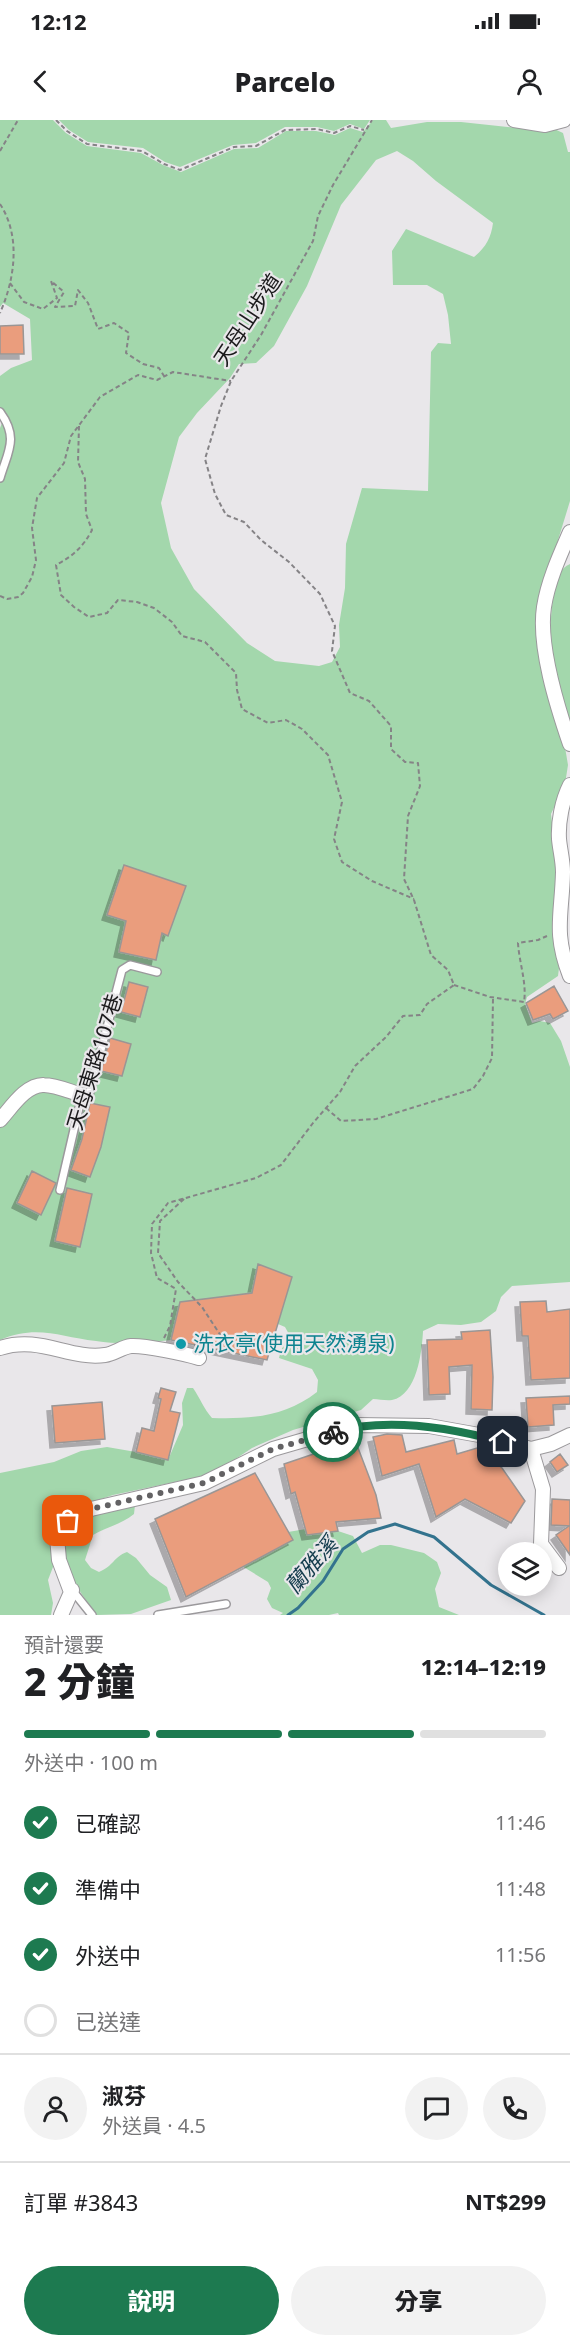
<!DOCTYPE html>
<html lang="zh-TW">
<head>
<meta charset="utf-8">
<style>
	:root { --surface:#fff; --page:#f2f2f2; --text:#202124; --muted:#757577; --line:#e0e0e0; --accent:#1d7a50 }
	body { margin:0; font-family:"Noto Sans","Noto Sans TC",sans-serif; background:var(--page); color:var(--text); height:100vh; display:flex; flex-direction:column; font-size:22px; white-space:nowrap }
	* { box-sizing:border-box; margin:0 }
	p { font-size:20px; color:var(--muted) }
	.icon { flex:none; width:33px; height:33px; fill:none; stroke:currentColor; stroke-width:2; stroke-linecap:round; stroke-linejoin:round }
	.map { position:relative; height:1495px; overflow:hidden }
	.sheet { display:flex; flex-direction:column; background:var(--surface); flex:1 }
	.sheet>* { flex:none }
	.fabs { position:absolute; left:498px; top:1422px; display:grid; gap:12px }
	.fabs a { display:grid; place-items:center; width:54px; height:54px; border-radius:50%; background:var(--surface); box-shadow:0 3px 15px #0003; font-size:30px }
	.pin { position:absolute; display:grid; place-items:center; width:51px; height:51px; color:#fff; margin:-26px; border-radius:12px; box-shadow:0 3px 9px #0006 }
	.courier { position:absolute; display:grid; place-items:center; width:60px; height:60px; margin:-30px; border:4px solid #1d7a50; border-radius:50%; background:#fff; color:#222; box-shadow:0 2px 8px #0007 }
	.headline em { font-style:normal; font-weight:800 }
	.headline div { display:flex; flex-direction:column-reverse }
	.headline { display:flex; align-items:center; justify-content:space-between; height:102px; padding:0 24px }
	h1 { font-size:39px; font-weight:800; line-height:45px }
	.bar { display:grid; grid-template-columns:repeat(4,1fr); gap:9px 6px; align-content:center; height:72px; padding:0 24px }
	.bar i { height:8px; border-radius:4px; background:var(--line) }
	.bar .on { background:var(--accent) }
	.bar p { grid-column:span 4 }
	.line { display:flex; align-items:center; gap:15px; padding:0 24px; border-top:2px solid var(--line) }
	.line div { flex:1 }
	.round { display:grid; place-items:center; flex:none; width:63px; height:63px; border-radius:32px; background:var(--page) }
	ol { padding:0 24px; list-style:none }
	li { display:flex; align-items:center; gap:18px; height:66px }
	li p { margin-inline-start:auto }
	li .icon { padding:6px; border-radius:50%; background:var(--accent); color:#fff; stroke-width:4 }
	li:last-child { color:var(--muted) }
	li i { width:33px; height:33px; border:3px solid var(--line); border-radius:50% }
	.action { display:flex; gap:12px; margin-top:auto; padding:12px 24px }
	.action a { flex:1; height:69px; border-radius:36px; background:var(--accent); color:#fff; font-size:24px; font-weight:800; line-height:69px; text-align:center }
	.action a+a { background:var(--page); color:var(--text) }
	.status { display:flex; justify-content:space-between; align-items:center; height:42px; padding:0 30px; background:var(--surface); direction:ltr }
	.status svg { height:16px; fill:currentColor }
	header { display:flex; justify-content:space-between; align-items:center; height:78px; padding:0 24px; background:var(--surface); font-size:27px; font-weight:800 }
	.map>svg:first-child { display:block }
</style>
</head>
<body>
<div class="status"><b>12:12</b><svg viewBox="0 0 49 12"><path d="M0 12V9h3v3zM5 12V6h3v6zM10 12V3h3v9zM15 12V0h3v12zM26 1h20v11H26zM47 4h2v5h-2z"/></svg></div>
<header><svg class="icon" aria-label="back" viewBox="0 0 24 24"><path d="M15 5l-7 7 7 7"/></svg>Parcelo<svg class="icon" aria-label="person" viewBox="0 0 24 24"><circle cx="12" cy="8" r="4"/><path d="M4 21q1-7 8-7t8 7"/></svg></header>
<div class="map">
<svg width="570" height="1495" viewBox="0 0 570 1495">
	<defs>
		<filter id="shadow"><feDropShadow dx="-5" dy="5" stdDeviation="0" flood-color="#0004"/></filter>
	</defs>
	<rect width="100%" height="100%" fill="#e9e7ea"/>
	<path fill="#a3d7ac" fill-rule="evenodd" d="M0 0H53L66 13 87 26 141 33 163 45 181 52 234 29 258 28 286 11H316L335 15 350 8 363 12 373 0H386L391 8 427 2H461L518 8 550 7 563 13 568 32H570V381L540 479 568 645 565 664 551 694 558 753 556 827 559 848 558 856 527 877 525 884 532 903 540 901 550 903 561 921 570 947V1162L512 1166 501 1177 496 1191 481 1202 461 1205 438 1204 423 1211C422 1232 417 1275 392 1280 386 1281 379 1279 373 1279L361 1290 293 1310 252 1328 213 1354 113 1375 86 1384 68 1392 55 1407 53 1447 48 1460 53 1483 51 1495H0V1353L54 1342 81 1331 107 1327 136 1332 168 1340 183 1305 182 1283 187 1268H193C200 1278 204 1289 212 1298 251 1299 285 1297 317 1272L318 1260 312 1249 279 1238 281 1230 290 1216 285 1207 278 1204 292 1157 258 1144 252 1173 180 1182 171 1220C146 1223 120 1225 96 1221 60 1217 37 1204 0 1220V308L2 303 0 297V256L11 248 32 240 30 199 3 183 0 187ZM397 31 413 41 436 61 493 103C491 118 486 127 474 137L406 109 392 131 393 165H427L443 174 448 195 451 224 438 223 431 232 428 371 362 368 346 424 345 468 339 505 340 527 332 542 319 546 275 541 247 523 194 469 171 428 161 383 179 317 197 293 230 258 239 244 256 243 274 226 307 166 341 85 376 40Z
		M59 0H370L364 9 350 4 334 11 317 7H285L256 23 233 25 180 47 165 42 143 28 88 22 69 10Z
		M570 444V611C557 568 543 511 556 467 558 458 560 448 570 444Z
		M135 1385 134 1394C122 1404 107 1407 93 1415L85 1440 91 1448 99 1452C114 1446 113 1437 127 1432L136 1438 150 1455 167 1467 171 1480 131 1494 97 1495C80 1473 45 1426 78 1402 93 1390 117 1389 135 1385Z
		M306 1409 308 1415 338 1411 353 1416 362 1433 380 1425H391L424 1433 437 1442 441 1453 435 1469 439 1487 459 1495H339L338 1493 329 1495H280L283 1493 272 1488 267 1479 271 1468 268 1462 242 1446 288 1412Z"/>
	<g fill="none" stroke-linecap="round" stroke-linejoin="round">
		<path stroke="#33738e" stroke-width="3" d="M288 1495 298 1488 323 1461 343 1429 368 1412 395 1404 434 1417 491 1465 544 1495"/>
	</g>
	<path fill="#ea9d7d" stroke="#9a9695" stroke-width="1.5" filter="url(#shadow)" d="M23 205 24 234H0V206Z
		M124 745 186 766 168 816 162 813 156 840 119 832 126 801 107 795Z
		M129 862 148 867 140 897 121 892Z
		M554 866 568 891 553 899 550 894 533 900 526 883Z
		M110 918 131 924 122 956 101 951Z
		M90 983 110 987 101 1027 90 1057 71 1050 82 1019Z
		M32 1051 56 1063 41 1095 17 1083Z
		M67 1068 92 1074 80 1127 55 1121Z
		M258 1144 292 1157 267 1240 171 1220 180 1182 252 1173Z
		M546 1181 547 1192 570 1189V1258L531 1260 528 1216H522L520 1182Z
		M490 1210 493 1257 492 1290 471 1289 472 1245 449 1247 450 1274 429 1275 427 1220 462 1219 461 1212Z
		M161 1268 176 1272 170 1291 180 1293 168 1340 136 1332 142 1308 154 1311 161 1279 158 1278Z
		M570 1276V1284L553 1285 554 1305 528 1307 526 1278Z
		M102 1282 105 1319 55 1323 52 1286Z
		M387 1314 402 1315 406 1332 454 1320 457 1334 477 1328 502 1348 525 1381 511 1403 465 1379 436 1397 419 1344 382 1356 373 1317Z
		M355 1320 376 1375 381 1398 336 1402 338 1411 307 1415 295 1372 291 1374 284 1344Z
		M560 1334 568 1345 557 1352 550 1342Z
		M255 1353 293 1420 186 1477 155 1399Z
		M552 1379 570 1380V1435L556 1415 569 1406 551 1405Z"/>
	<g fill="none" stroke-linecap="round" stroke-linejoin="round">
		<g stroke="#9b999c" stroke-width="10">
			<path id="service" d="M0 292C19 318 8 331 0 358
				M60 1070 82 975 90 972 122 850 130 845 157 852
				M72 1470 92 1495
				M158 1495 226 1484"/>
		</g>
		<g stroke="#9b999c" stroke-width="16">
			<path id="minor" d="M514 0 545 5 564 0
				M570 412C560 435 548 461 544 487 538 526 557 586 570 624
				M570 665C562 681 558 702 559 719 560 730 563 741 563 752 562 795 553 812 570 856
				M0 1000C11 988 26 964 44 965 56 965 71 972 82 975
				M0 1228C40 1215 69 1240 105 1235 114 1234 122 1227 131 1226 144 1225 186 1234 199 1238
				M531 1329 543 1369 541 1424 559 1448
				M61 1495 72 1470 71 1472 59 1440 57 1417 68 1401 91 1389 204 1363 273 1329 356 1305 429 1306 479 1315 531 1329 551 1324 570 1315"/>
		</g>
		<path stroke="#858386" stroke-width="2" stroke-dasharray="4.5 3" stroke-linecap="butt" d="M56 0 67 11 87 24 142 31 164 44 180 50 234 27 256 26 285 10 317 9 334 13 350 6 364 10
			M0 31 18 0
			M0 84C21 116 15 159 0 193
			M10 163 24 182 43 189 57 178 51 161 64 172 55 187 75 186 78 170 88 183 98 209 114 203 129 213 126 233 143 244 159 248 164 256
			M79 306 78 342 85 359 86 394 92 410C83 427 73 436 56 445L61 475 74 487 89 497 107 493 118 480 137 482 154 488 172 502 182 516 205 522 236 553 237 570 242 589 268 603 286 600 302 609 328 635 342 682 334 719 342 742 372 761 414 779
			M0 476 7 479 18 477 23 473 32 457 36 440 32 408 37 378 64 343 71 316 100 277 138 255 157 260 173 252 231 261
			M454 865 490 877 524 882C527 863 519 842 518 823L538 820 547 816
			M326 988 341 1001 376 999 473 969 483 956 492 938 493 878
			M184 1079 160 1101 158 1133 178 1162 202 1187 221 1216 194 1225
			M164 1218 170 1206 176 1169 157 1158 151 1133 152 1104 168 1083 256 1058 281 1045 313 1003 340 972 355 946 386 917 403 896 420 895 427 884 454 865 448 850 431 835 414 780 404 759 408 696 420 666 418 643 405 642 391 629V606L369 581 350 573 332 531 335 506 320 474 289 442 261 420 244 402 226 395 215 374 205 339 221 286 231 261 261 215 313 121 318 96 333 65 372 0"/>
		<use href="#service" stroke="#fff" stroke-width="7"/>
		<use href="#minor" stroke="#fff" stroke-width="14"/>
	</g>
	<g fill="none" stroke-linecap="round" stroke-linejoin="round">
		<path stroke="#636264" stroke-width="6" stroke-dasharray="0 10.8" d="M68 1401 91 1389 204 1363 273 1329 333 1312"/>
		<path stroke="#1d7a50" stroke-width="8" d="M333 1312C387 1297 449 1307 503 1322"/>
	</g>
	<circle fill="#0f9aa8" stroke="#e9e7ea" stroke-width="2" cx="181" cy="1224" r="6"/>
	<g text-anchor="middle" stroke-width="4.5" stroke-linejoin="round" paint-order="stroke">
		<g font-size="21" fill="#1b1a1c" stroke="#e9e7ea">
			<text transform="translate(248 200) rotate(-57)" y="7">天母山步道</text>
			<text transform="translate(95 942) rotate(-73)" y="7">天母東路107巷</text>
		</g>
		<g font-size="21" fill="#0d838f" stroke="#e9e7ea" text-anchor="start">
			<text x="193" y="1231">洗衣亭(使用天然湧泉)</text>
		</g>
		<g font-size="22" font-style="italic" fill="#143c4d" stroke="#e9e7ea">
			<text transform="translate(311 1445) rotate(-49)" y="8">蘭雅溪</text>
		</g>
	</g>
</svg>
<div class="fabs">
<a><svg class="icon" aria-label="layers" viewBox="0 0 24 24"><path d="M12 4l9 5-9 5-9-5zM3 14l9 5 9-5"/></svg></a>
</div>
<div class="pin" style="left:68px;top:1401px;background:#ea580c"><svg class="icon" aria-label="bag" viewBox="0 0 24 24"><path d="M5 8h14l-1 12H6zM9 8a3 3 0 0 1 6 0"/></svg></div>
<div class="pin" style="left:503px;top:1322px;background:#1f2937"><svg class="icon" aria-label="home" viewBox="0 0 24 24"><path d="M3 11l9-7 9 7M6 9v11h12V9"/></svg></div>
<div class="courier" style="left:333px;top:1312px"><svg class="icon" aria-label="bike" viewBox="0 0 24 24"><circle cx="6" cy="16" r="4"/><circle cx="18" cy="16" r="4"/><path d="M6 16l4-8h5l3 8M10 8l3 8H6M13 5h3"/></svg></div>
</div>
<section class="sheet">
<div class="headline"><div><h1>2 分鐘</h1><p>預計還要</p></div><em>12:14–12:19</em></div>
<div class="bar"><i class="on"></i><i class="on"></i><i class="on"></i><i></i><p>外送中 · 100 m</p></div>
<ol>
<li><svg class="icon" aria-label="check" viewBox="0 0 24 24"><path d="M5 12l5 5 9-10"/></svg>已確認<p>11:46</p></li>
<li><svg class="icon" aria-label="check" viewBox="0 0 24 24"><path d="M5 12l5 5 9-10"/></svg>準備中<p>11:48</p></li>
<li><svg class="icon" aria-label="check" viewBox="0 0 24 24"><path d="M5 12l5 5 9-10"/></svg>外送中<p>11:56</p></li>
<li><i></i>已送達</li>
</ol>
<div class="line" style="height:108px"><a class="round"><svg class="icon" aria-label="person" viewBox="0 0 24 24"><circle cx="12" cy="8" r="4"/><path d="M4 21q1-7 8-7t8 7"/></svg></a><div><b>淑芬</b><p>外送員 · 4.5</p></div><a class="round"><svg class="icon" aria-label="chat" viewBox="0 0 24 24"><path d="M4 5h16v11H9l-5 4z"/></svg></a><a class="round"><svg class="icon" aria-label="phone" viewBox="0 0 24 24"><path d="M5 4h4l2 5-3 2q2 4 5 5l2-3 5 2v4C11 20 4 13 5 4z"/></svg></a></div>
<div class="line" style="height:78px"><div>訂單 #3843</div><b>NT$299</b></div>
<div class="action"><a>說明</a><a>分享</a></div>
</section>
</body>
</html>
